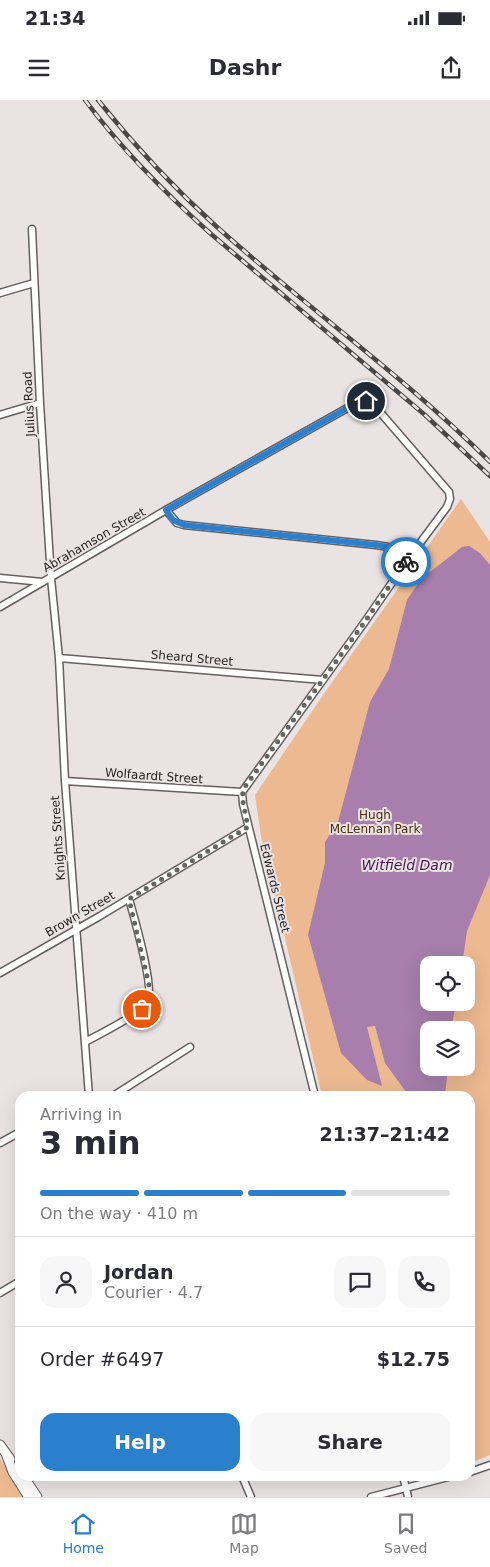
<!DOCTYPE html>
<html lang="en">
<head>
<meta charset="utf-8">
<style>
	:root { --surface:#fff; --page:#f7f7f7; --text:#2b2b33; --muted:#7c7c81; --line:#e1e1e2; --accent:#2b80ce }
	body { margin:0; font-family:"DejaVu Sans",sans-serif; background:var(--page); color:var(--text); height:100vh; display:flex; flex-direction:column; font-size:19px; white-space:nowrap }
	* { box-sizing:border-box; margin:0 }
	p { font-size:16px; color:var(--muted) }
	.icon { flex:none; width:28px; height:28px; fill:none; stroke:currentColor; stroke-width:2; stroke-linecap:round; stroke-linejoin:round }
	.map { position:relative; flex:1; overflow:hidden }
	.details { position:absolute; left:15px; top:991px; width:460px; height:390px; display:flex; flex-direction:column; background:var(--surface); border-radius:15px; box-shadow:0 5px 20px #0002 }
	.details>* { flex:none }
	.fabs { position:absolute; left:420px; top:856px; display:grid; gap:10px }
	.fabs a { display:grid; place-items:center; width:55px; height:55px; border-radius:10px; background:var(--surface); box-shadow:0 5px 20px #0002; font-size:25px }
	.pin { position:absolute; display:grid; place-items:center; width:42px; height:42px; color:#fff; margin:-21px; border:2px solid #fff; border-radius:50%; box-shadow:0 1px 5px #0007 }
	.courier { position:absolute; display:grid; place-items:center; width:50px; height:50px; margin:-25px; border:4px solid #2b80ce; border-radius:50%; background:#fff; color:#222; box-shadow:0 1px 6px #0007 }
	.head em { font-style:normal; font-weight:600 }
	.head div { display:flex; flex-direction:column-reverse }
	.head { display:flex; align-items:center; justify-content:space-between; height:85px; padding:0 25px }
	h1 { font-size:32px; font-weight:600; line-height:38px }
	.bar { display:grid; grid-template-columns:repeat(4,1fr); gap:8px 5px; align-content:center; height:60px; padding:0 25px }
	.bar i { height:6px; border-radius:4px; background:var(--line) }
	.bar .selected { background:var(--accent) }
	.bar p { grid-column:span 4 }
	.line { display:flex; align-items:center; gap:12px; padding:0 25px; border-top:1px solid var(--line) }
	.line div { flex:1 }
	.round { display:grid; place-items:center; flex:none; width:52px; height:52px; border-radius:15px; background:var(--page) }
	.action { display:flex; gap:10px; margin-top:auto; padding:10px 25px }
	.action a { flex:1; height:58px; border-radius:15px; background:var(--accent); color:#fff; font-size:20px; font-weight:600; line-height:58px; text-align:center }
	.action a+a { background:var(--page); color:var(--text) }
	.status { display:flex; justify-content:space-between; align-items:center; height:35px; padding:0 25px; background:var(--surface); direction:ltr }
	.status svg { height:14px; fill:currentColor }
	header { display:flex; justify-content:space-between; align-items:center; height:65px; padding:0 25px; background:var(--surface); font-size:22px; font-weight:600 }
	.tab-bar { display:flex; justify-content:space-around; align-items:center; height:70px; border-top:1px solid var(--line); background:var(--surface); font-size:14px; color:var(--muted) }
	.tab-bar a { display:grid; justify-items:center; gap:2px }
	.tab-bar .selected { color:var(--accent) }
	.map>svg:first-child { display:block }
</style>
</head>
<body>
<div class="status"><b>21:34</b><svg viewBox="0 0 49 12"><path d="M0 12V9h3v3zM5 12V6h3v6zM10 12V3h3v9zM15 12V0h3v12zM26 1h20v11H26zM47 4h2v5h-2z"/></svg></div>
<header><svg class="icon" aria-label="menu" viewBox="0 0 24 24"><path d="M4 6h16M4 12h16M4 18h16"/></svg>Dashr<svg class="icon" aria-label="share" viewBox="0 0 24 24"><path d="M12 15V3M7 8l5-5 5 5M5 13v7h14v-7"/></svg></header>
<div class="map">
<svg width="490" height="1397" viewBox="0 0 490 1397">
	<rect width="100%" height="100%" fill="#eae3e4"/>
	<path fill="#ecb991" fill-rule="evenodd" d="M461 399 490 442V1355L470 1363V996H322L261 736 255 695 328 588ZM429 865H466V902H429ZM429 930H466V968H429Z
		M0 1358 24 1397H0Z"/>
	<path fill="#a77eac" d="M469 446 480 453 490 465V775L467 831 462 865H429V902L456 903 451 930H429V968H448L445 996H409L385 963 375 926 367 927 382 986 367 980 341 953 308 835 325 763V742L338 722 370 602 389 569 407 500 421 479 462 447Z"/>
	<g fill="none" stroke-linecap="round" stroke-linejoin="round">
		<g stroke="#655f60" stroke-width="9">
			<path id="street" d="M32 129 40 303 51 478 59 558 65 681 89 996
				M0 193 34 183
				M0 315 40 303
				M166 410 177 423 184 425 376 445 414 451
				M0 478 43 482
				M0 507 166 410 358 302 366 301 373 304 449 392 450 399 447 407 414 451 364 523 242 692 243 704 315 996
				M59 558 323 580
				M65 681 242 692
				M0 873 100 816 248 727
				M85 942C98 935 140 914 147 904 156 892 134 817 129 799
				M113 996 190 947
				M0 1043 20 1032
				M0 1193 20 1181
				M470 1372 490 1365
				M242 1376 251 1397
				M403 1376 408 1397
				M371 1397 452 1376"/>
		</g>
		<g stroke="#655f60" stroke-width="11">
			<path id="secondary" d="M0 1345 10 1359
				M7 1356 13 1372 29 1397
				M23 1376 37 1397"/>
		</g>
		<use href="#street" stroke="#fff" stroke-width="6"/>
		<use href="#secondary" stroke="#fff" stroke-width="9"/>
		<g stroke="#4a4748" stroke-width="4.5">
			<path id="rail" d="M85 0C122 50 165 93 211 134L425 315 490 376
				M98 0C134 45 174 88 217 127 306 207 405 277 490 362"/>
		</g>
		<use href="#rail" stroke="#eae3e4" stroke-width="2.5" stroke-dasharray="8" stroke-linecap="butt"/>
	</g>
	<g fill="none" stroke-linecap="round" stroke-linejoin="round">
		<path stroke="#676464" stroke-width="5" stroke-dasharray="0 9" d="M142 909 149 901V885L129 799 248 727 242 697 244 688 364 523 406 462"/>
		<path stroke="#2b80ce" stroke-width="6" d="M366 301 358 302 166 410 173 420 184 425 376 445 414 451 406 462"/>
	</g>
	<g text-anchor="middle" stroke-width="4" stroke-linejoin="round" paint-order="stroke">
		<g font-size="12" fill="#211f1f" stroke="#eae3e4">
			<text transform="translate(29 304) rotate(-93)" y="4">Julius Road</text>
			<text transform="translate(94 440) rotate(-30)" y="4">Abrahamson Street</text>
			<text transform="translate(192 558) rotate(5)" y="4">Sheard Street</text>
			<text transform="translate(154 676) rotate(4)" y="4">Wolfaardt Street</text>
			<text transform="translate(58 738) rotate(-94)" y="4">Knights Street</text>
			<text transform="translate(275 788) rotate(76)" y="4">Edwards Street</text>
			<text transform="translate(80 814) rotate(-30)" y="4">Brown Street</text>
		</g>
		<g font-size="12" fill="#4d2b0a" stroke="#eae3e4">
			<text x="375" y="719">Hugh<tspan x="375" dy="14">McLennan Park</tspan></text>
		</g>
		<g font-size="14" font-style="italic" fill="#48144f" stroke="#eae3e4">
			<text x="407" y="770">Witfield Dam</text>
		</g>
	</g>
</svg>
<div class="fabs">
<a><svg class="icon" aria-label="locate" viewBox="0 0 24 24"><circle cx="12" cy="12" r="6"/><path d="M12 2v4M12 18v4M2 12h4M18 12h4"/></svg></a>
<a><svg class="icon" aria-label="layers" viewBox="0 0 24 24"><path d="M12 4l9 5-9 5-9-5zM3 14l9 5 9-5"/></svg></a>
</div>
<div class="pin" style="left:142px;top:909px;background:#ea580c"><svg class="icon" aria-label="bag" viewBox="0 0 24 24"><path d="M5 8h14l-1 12H6zM9 8a3 3 0 0 1 6 0"/></svg></div>
<div class="pin" style="left:366px;top:301px;background:#1f2937"><svg class="icon" aria-label="home" viewBox="0 0 24 24"><path d="M3 11l9-7 9 7M6 9v11h12V9"/></svg></div>
<div class="courier" style="left:406px;top:462px"><svg class="icon" aria-label="bike" viewBox="0 0 24 24"><circle cx="6" cy="16" r="4"/><circle cx="18" cy="16" r="4"/><path d="M6 16l4-8h5l3 8M10 8l3 8H6M13 5h3"/></svg></div>
<section class="details">
<div class="head"><div><h1>3 min</h1><p>Arriving in</p></div><em>21:37–21:42</em></div>
<div class="bar"><i class="selected"></i><i class="selected"></i><i class="selected"></i><i></i><p>On the way · 410 m</p></div>
<div class="line" style="height:90px"><a class="round"><svg class="icon" aria-label="person" viewBox="0 0 24 24"><circle cx="12" cy="8" r="4"/><path d="M4 21q1-7 8-7t8 7"/></svg></a><div><b>Jordan</b><p>Courier · 4.7</p></div><a class="round"><svg class="icon" aria-label="chat" viewBox="0 0 24 24"><path d="M4 5h16v11H9l-5 4z"/></svg></a><a class="round"><svg class="icon" aria-label="phone" viewBox="0 0 24 24"><path d="M5 4h4l2 5-3 2q2 4 5 5l2-3 5 2v4C11 20 4 13 5 4z"/></svg></a></div>
<div class="line" style="height:65px"><div>Order #6497</div><b>$12.75</b></div>
<div class="action"><a>Help</a><a>Share</a></div>
</section>
</div>
<nav class="tab-bar">
<a class="selected"><svg class="icon" aria-label="home" viewBox="0 0 24 24"><path d="M3 11l9-7 9 7M6 9v11h12V9"/></svg>Home</a>
<a><svg class="icon" aria-label="map" viewBox="0 0 24 24"><path d="M3 6l6-2 6 2 6-2v14l-6 2-6-2-6 2zM9 4v14M15 6v14"/></svg>Map</a>
<a><svg class="icon" aria-label="saved" viewBox="0 0 24 24"><path d="M7 4h10v16l-5-4-5 4z"/></svg>Saved</a>
</nav>
</body>
</html>
